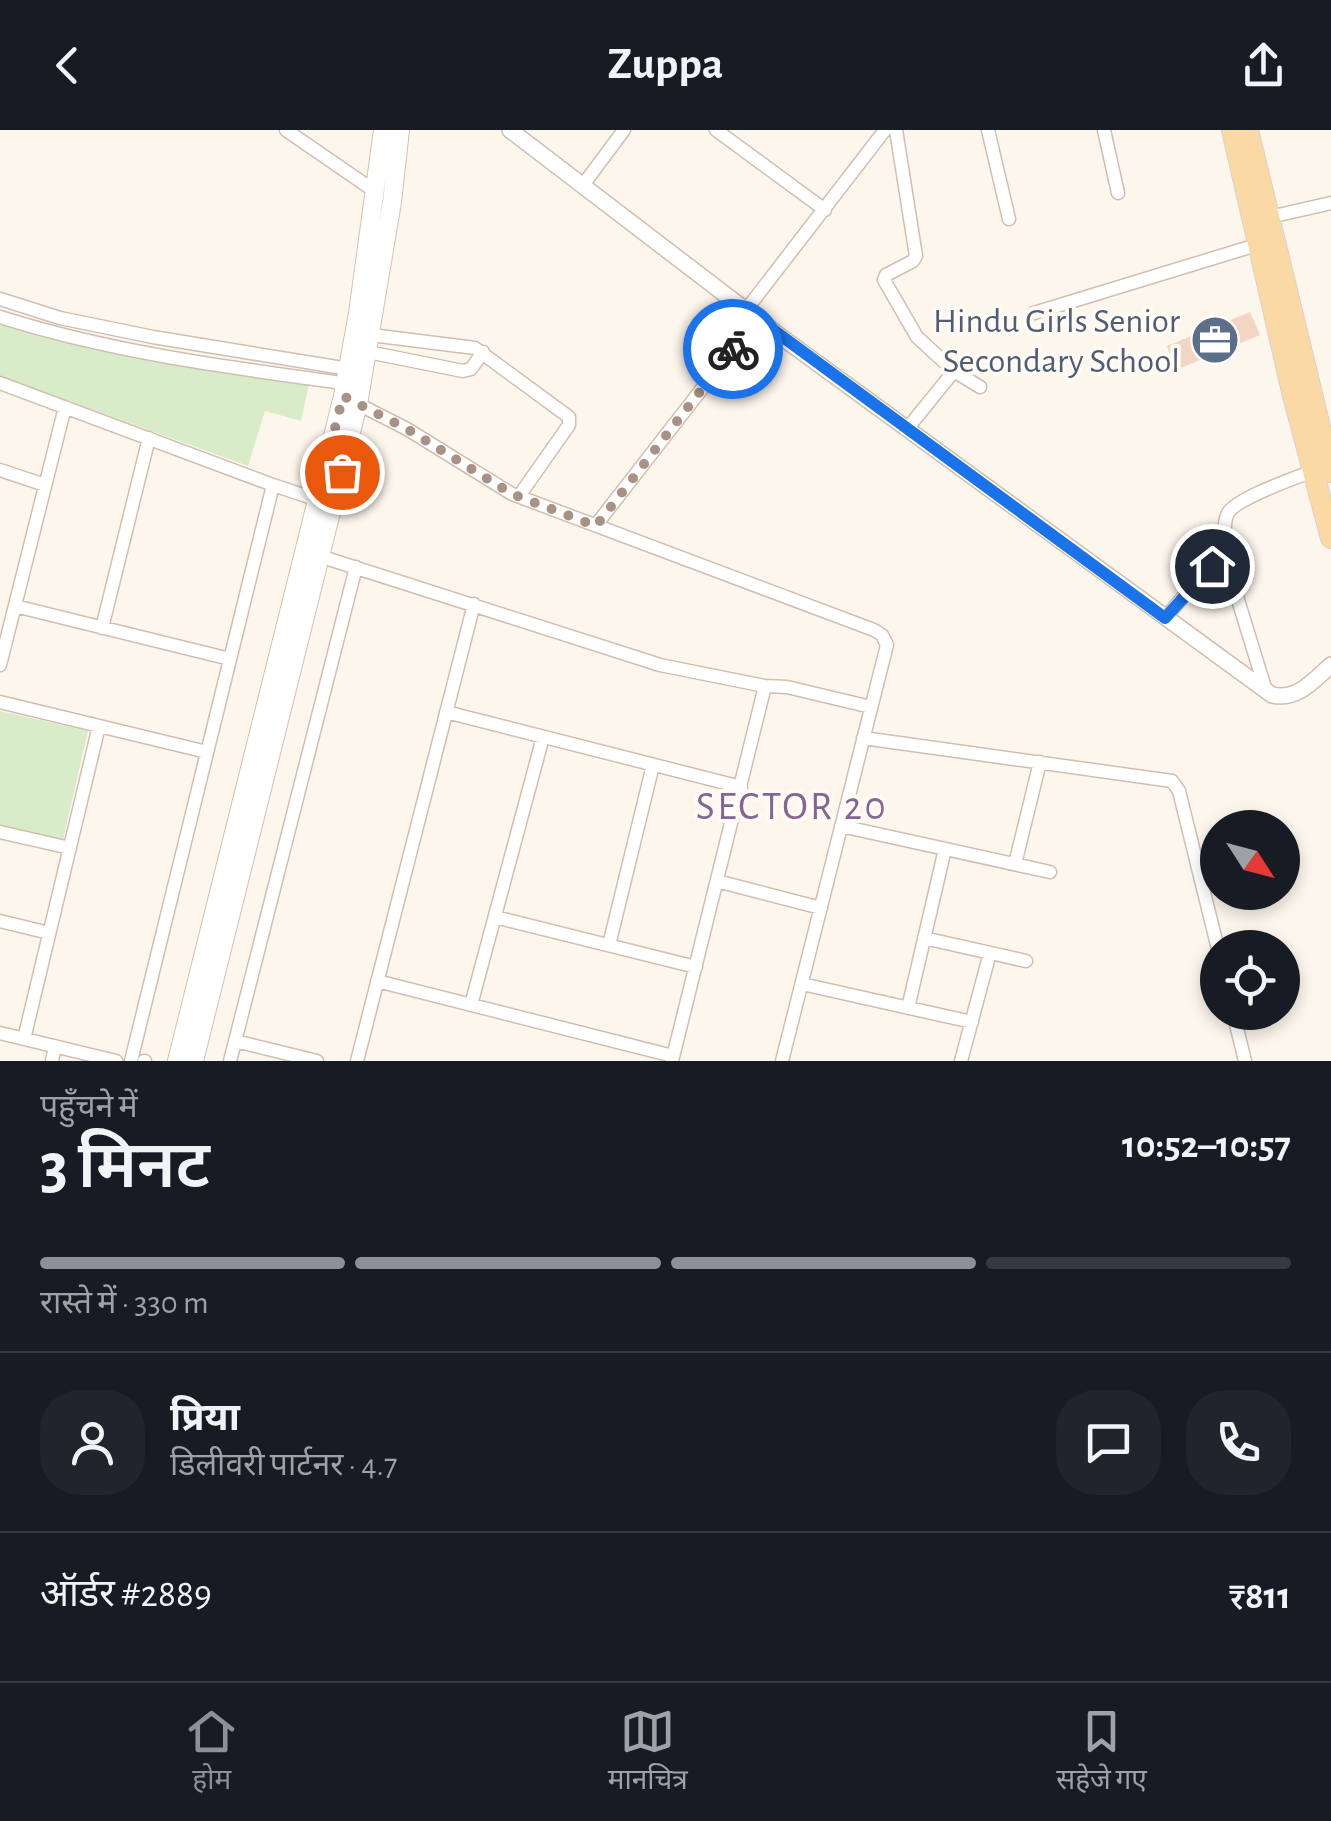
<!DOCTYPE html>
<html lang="hi">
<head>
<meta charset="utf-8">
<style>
	:root { --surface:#171b24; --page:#20242c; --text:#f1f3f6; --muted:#9ea1a6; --line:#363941; --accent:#8c9099 }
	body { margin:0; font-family:"Alegreya Sans","Noto Sans Devanagari",sans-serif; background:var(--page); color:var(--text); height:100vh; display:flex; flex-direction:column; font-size:38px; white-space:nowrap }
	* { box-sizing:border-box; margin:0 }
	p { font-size:32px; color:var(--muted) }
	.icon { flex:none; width:55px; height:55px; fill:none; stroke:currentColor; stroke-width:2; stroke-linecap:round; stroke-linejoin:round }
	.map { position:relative; height:931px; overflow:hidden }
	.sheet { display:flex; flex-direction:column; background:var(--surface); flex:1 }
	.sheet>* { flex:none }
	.needle { width:65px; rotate:126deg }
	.controls { position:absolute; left:1200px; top:680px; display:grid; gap:20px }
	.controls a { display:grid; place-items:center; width:100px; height:100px; border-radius:50%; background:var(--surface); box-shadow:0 5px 15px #0003; font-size:50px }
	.pin { position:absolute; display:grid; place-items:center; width:85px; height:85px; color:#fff; margin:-42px; border:5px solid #fff; border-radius:50%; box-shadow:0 2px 10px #0007 }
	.courier { position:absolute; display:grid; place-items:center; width:100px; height:100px; margin:-50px; border:8px solid #1a73e8; border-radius:50%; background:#fff; color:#222; box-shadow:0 2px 12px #0007 }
	.summary em { font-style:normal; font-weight:600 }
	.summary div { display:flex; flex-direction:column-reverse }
	.summary { display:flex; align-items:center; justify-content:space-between; height:170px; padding:0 40px }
	h1 { font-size:65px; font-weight:600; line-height:75px }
	.bar { display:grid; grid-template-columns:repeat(4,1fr); gap:15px 10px; align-content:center; height:120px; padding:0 40px }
	.bar i { height:12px; border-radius:8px; background:var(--line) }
	.bar .current { background:var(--accent) }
	.bar p { grid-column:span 4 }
	.line { display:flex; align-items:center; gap:25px; padding:0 40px; border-top:2px solid var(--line) }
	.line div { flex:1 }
	.round { display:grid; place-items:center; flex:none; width:105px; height:105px; border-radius:40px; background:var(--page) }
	header { display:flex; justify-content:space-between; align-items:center; height:130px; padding:0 40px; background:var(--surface); font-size:45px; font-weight:600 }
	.tabs { display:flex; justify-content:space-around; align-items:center; height:140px; border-top:2px solid var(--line); background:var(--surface); font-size:28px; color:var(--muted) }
	.tabs a { display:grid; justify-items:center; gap:5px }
	.tabs .current { color:var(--accent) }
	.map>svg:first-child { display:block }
</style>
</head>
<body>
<header><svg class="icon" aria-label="back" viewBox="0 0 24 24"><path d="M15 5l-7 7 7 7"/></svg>Zuppa<svg class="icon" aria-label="share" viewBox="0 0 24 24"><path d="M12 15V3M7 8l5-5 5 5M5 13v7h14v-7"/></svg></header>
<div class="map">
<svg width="1331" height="931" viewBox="0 0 1331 931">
	<rect width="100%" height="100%" fill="#fdf6ec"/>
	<path fill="#d8ecc9" d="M0 191 309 254 301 291 265 281 248 336 0 246Z
		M0 581 88 601 63 710 0 696Z"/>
	<path fill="#f3d5c3" d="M1250 182 1260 205 1176 240 1167 216Z"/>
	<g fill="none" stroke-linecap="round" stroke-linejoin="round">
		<g stroke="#d1beb0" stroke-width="15">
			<path id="minor" d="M286 0 376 62
				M716 0 825 80
				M896 0 916 126 913 131 886 145 884 150 917 207 954 241 980 257
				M988 0 1009 89
				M1104 0 1118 63
				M583 55 624 0
				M1270 87 1331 73
				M0 169 60 188 153 207 355 240
				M746 180 885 0
				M1034 183 1263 113
				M0 187C113 223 233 238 350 254
				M371 205 475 218 569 287V295L519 366
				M368 222 463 241 471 239 483 222
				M0 253 273 355 321 371
				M354 272 407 299 512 364 874 500 882 505 887 515 782 931
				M907 299 954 241
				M0 340 45 355
				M596 395 757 188
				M1223 421 1266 561
				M313 424 660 535 765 556 787 557 871 577
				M15 476 230 529
				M1165 488 1223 421C1227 410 1222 393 1228 383 1237 368 1295 348 1313 341
				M102 498 149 308
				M0 535 65 277
				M0 572 207 622
				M446 582 741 657
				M863 608 1172 651 1179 661 1218 819
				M841 696 1050 742
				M0 702 70 718
				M1015 734 1040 632
				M717 751 821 778
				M495 787 696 837
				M0 791 49 803
				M924 808 1026 831
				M609 815 653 635
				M377 851 673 926
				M802 854 972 892
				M471 875 543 607
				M908 878 945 719
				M1233 882 1245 931
				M0 903 116 931
				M24 909 99 596
				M235 911 317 931
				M52 931 55 916
				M131 931 273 355
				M144 931H145
				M230 931 356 437
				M357 931 474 474
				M672 931 765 556
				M961 931 990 823"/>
		</g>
		<g stroke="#d1beb0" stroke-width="18">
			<path id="tertiary" d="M510 0 769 198 1272 565C1297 571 1314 550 1331 535"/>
		</g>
		<g stroke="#d6c0b0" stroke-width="20">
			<path id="secondary" d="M177 931 343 266 358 183 383 0
				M194 931 358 274 392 72 400 0"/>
		</g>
		<g stroke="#dad1cd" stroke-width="22">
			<path id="primary" d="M1232 0 1293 266 1331 408
				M1248 0 1331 342"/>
		</g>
		<use href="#minor" stroke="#fff" stroke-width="12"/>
		<use href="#tertiary" stroke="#fff" stroke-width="15"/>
		<use href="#secondary" stroke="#fff" stroke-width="18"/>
		<use href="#primary" stroke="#fbd9a5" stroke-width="20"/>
	</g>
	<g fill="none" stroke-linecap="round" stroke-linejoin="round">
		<path stroke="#a89285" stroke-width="10" stroke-dasharray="0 18" d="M342 342 333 375 317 370 343 266 407 299 512 364 596 396 733 219"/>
		<path stroke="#1a73e8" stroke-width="12" d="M733 219 757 188 1165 488 1212 436"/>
	</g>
	<defs>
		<g id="office-disc" transform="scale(2.5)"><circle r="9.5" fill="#5c6f8a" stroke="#fffaf3"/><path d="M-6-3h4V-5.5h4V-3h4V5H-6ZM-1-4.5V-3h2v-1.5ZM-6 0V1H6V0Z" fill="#fff"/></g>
	</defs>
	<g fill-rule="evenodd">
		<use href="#office-disc" x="1215" y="210"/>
	</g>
	<g text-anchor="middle" stroke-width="8" stroke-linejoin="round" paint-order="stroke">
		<g font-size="35" fill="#4e5e75" stroke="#fffaf3" text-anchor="end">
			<text x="1180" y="202">Hindu Girls Senior<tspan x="1180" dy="40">Secondary School</tspan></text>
		</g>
		<g font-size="40" letter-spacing="2.5" fill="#846695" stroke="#fffaf3">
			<text x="792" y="689">SECTOR 20</text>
		</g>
	</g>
</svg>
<div class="controls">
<a><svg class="needle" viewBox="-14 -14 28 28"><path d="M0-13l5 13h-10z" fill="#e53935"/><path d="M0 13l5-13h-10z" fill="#9ea1a6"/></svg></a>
<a><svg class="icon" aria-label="locate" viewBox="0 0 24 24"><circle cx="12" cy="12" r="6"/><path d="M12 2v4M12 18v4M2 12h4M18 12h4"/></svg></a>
</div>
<div class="pin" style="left:342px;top:342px;background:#ea580c"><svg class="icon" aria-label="bag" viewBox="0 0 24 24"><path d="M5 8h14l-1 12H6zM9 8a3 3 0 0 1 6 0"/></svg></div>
<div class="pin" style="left:1212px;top:436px;background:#1f2937"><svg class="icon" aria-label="home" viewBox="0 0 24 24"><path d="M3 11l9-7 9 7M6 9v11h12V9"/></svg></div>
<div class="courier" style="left:733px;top:219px"><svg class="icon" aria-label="bike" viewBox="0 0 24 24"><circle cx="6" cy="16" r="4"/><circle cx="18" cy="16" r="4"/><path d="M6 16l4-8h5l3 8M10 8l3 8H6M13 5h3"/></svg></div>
</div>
<section class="sheet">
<div class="summary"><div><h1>3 मिनट</h1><p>पहुँचने में</p></div><em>10:52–10:57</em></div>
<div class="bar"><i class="current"></i><i class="current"></i><i class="current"></i><i></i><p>रास्ते में · 330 m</p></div>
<div class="line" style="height:180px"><a class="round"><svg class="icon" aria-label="person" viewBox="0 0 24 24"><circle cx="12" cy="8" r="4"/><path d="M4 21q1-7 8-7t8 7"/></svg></a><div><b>प्रिया</b><p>डिलीवरी पार्टनर · 4.7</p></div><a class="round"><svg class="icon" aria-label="chat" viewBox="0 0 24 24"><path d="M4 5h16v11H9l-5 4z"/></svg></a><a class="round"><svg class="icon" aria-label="phone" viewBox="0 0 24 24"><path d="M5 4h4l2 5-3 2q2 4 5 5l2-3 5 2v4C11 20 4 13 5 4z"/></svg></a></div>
<div class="line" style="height:130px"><div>ऑर्डर #2889</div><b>₹811</b></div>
</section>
<nav class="tabs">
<a class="current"><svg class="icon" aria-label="home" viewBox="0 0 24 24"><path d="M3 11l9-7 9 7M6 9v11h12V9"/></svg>होम</a>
<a><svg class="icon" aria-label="map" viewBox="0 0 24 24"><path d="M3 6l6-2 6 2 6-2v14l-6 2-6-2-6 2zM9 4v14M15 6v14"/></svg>मानचित्र</a>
<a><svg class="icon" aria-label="saved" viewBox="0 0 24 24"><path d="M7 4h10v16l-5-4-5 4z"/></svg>सहेजे गए</a>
</nav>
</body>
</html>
